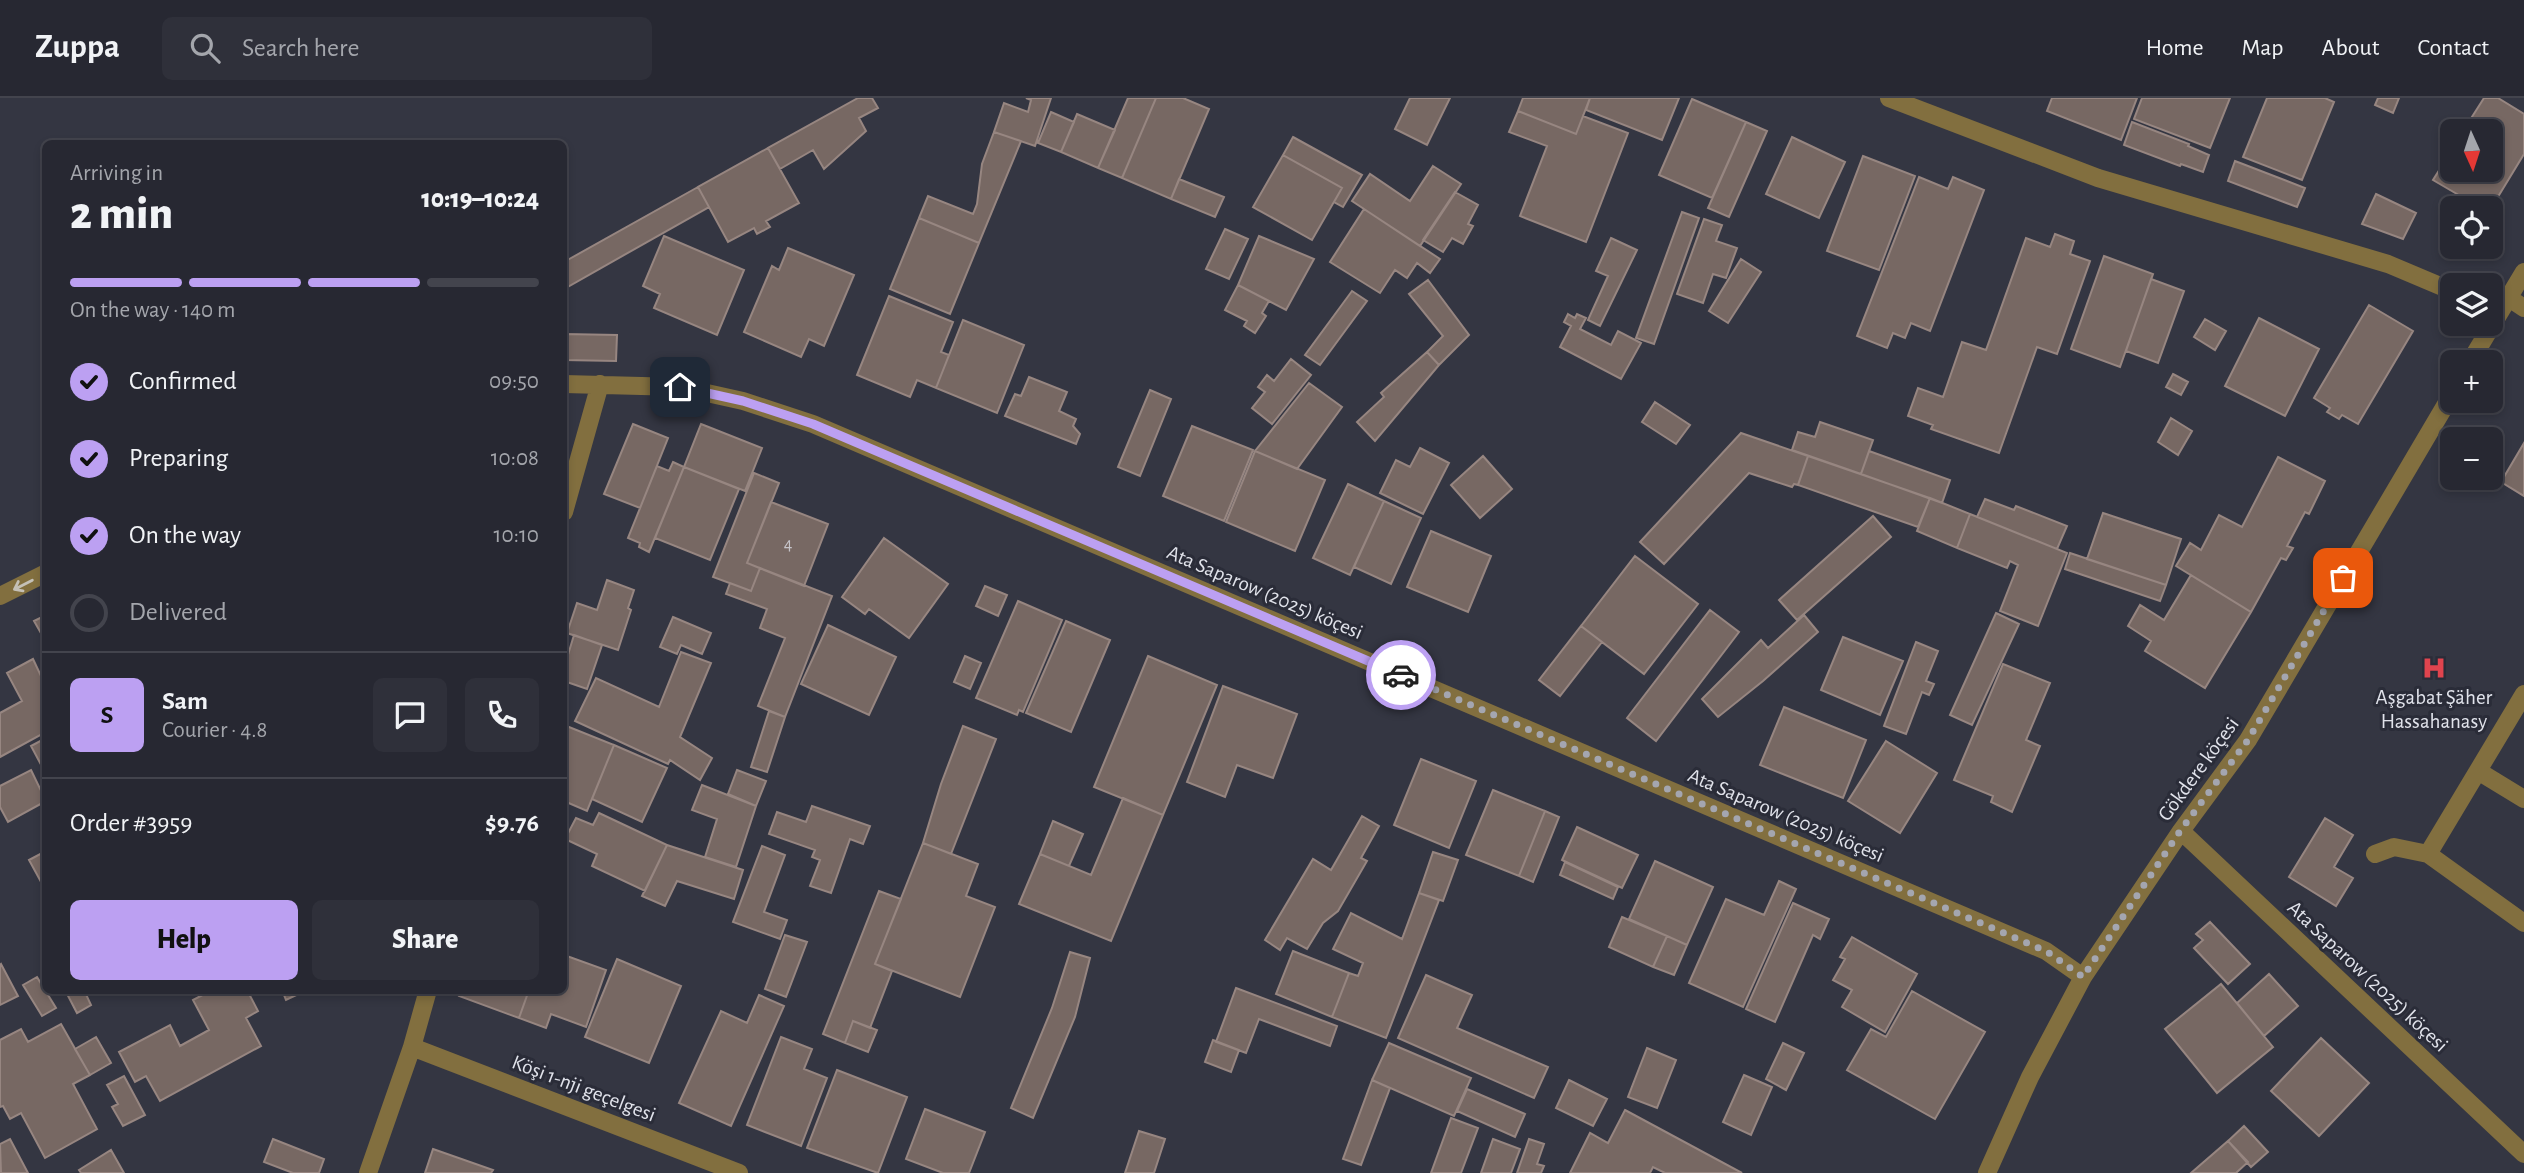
<!DOCTYPE html>
<html lang="en">
<head>
<meta charset="utf-8">
<style>
	:root { --surface:#272832; --page:#2f303a; --text:#f1f3f6; --muted:#a4a6ac; --line:#43444d; --accent:#bca0f2 }
	body { margin:0; font-family:"Alegreya Sans",sans-serif; background:var(--page); color:var(--text); height:100vh; display:flex; flex-direction:column; font-size:26px; white-space:nowrap }
	* { box-sizing:border-box; margin:0 }
	p { font-size:23px; color:var(--muted) }
	.icon { flex:none; width:38px; height:38px; fill:none; stroke:currentColor; stroke-width:2; stroke-linecap:round; stroke-linejoin:round }
	.map { position:relative; flex:1; overflow:hidden }
	.side { position:absolute; left:42px; top:42px; width:525px; height:854px; display:flex; flex-direction:column; background:var(--surface); border-radius:10px; box-shadow:0 4px 10px #0003,0 0 0 2px var(--line) }
	.side>* { flex:none }
	.needle { width:46px; rotate:177deg }
	.fabs { position:absolute; left:2440px; top:21px; display:grid; gap:14px }
	.fabs a { display:grid; place-items:center; width:63px; height:63px; border-radius:10px; background:var(--surface); box-shadow:0 4px 10px #0003,0 0 0 2px var(--line); font-size:35px }
	.pin { position:absolute; display:grid; place-items:center; width:60px; height:60px; color:#fff; margin:-30px; border-radius:14px; box-shadow:0 4px 10px #0006 }
	.courier { position:absolute; display:grid; place-items:center; width:70px; height:70px; margin:-35px; border:5px solid #bca0f2; border-radius:50%; background:#fff; color:#222; box-shadow:0 2px 9px #0007 }
	.overview em { font-style:normal; font-weight:800 }
	.overview div { display:flex; flex-direction:column-reverse }
	.overview { display:flex; align-items:center; justify-content:space-between; height:119px; padding:0 28px }
	h1 { font-size:46px; font-weight:800; line-height:52px }
	.bar { display:grid; grid-template-columns:repeat(4,1fr); gap:10px 7px; align-content:center; height:84px; padding:0 28px }
	.bar i { height:9px; border-radius:5px; background:var(--line) }
	.bar .selected { background:var(--accent) }
	.bar p { grid-column:span 4 }
	.line { display:flex; align-items:center; gap:18px; padding:0 28px; border-top:2px solid var(--line) }
	.line div { flex:1 }
	.round { display:grid; place-items:center; flex:none; width:74px; height:74px; border-radius:10px; background:var(--page) }
	ol { padding:0 28px; list-style:none }
	li { display:flex; align-items:center; gap:21px; height:77px }
	li p { margin-inline-start:auto }
	li .icon { padding:7px; border-radius:50%; background:var(--accent); color:#111; stroke-width:4 }
	li:last-child { color:var(--muted) }
	li i { width:38px; height:38px; border:4px solid var(--line); border-radius:50% }
	.primary-button { display:flex; gap:14px; margin-top:auto; padding:14px 28px }
	.primary-button a { flex:1; height:80px; border-radius:10px; background:var(--accent); color:#111; font-size:28px; font-weight:800; line-height:80px; text-align:center }
	.primary-button a+a { background:var(--page); color:var(--text) }
	header { display:flex; align-items:center; gap:42px; box-sizing:border-box; height:98px; padding:0 35px; background:var(--surface); border-bottom:2px solid var(--line) }
	header strong { font-size:33px }
	nav { display:flex; gap:38px; margin-inline-start:auto; font-size:24px }
	.search { width:490px; height:63px; background:var(--page); display:flex; align-items:center; gap:18px; box-sizing:border-box; padding:0 24px; border-radius:10px; color:var(--muted); font-size:26px }
	.map>svg:first-child { display:block }
</style>
</head>
<body>
<header>
<strong>Zuppa</strong>
<div class="search"><svg class="icon" aria-label="search" viewBox="0 0 24 24"><circle cx="10" cy="10" r="6"/><path d="M15 15l6 6"/></svg>Search here</div>
<nav><a>Home</a><a>Map</a><a>About</a><a>Contact</a></nav>
</header>
<div class="map">
<svg width="2524" height="1075" viewBox="0 0 2524 1075">
	<rect width="100%" height="100%" fill="#343642"/>
	<path fill="#776863" stroke="#978681" stroke-width="2" d="M858 0H872L878 10 859 20 866 33 824 71 813 52 780 71 768 50Z
		M1026 0H1051L1035 48 994 34 1004 5 1028 14 1031 2Z
		M1128 0H1156L1122 80 1098 70Z
		M1156 0H1183L1209 11 1171 101 1122 80Z
		M1410 0H1450L1427 47 1395 31Z
		M1523 0H1590L1576 36 1518 13Z
		M1590 0H1679L1662 42 1586 12Z
		M2052 0H2137L2121 42 2047 13Z
		M2142 0H2230L2210 50 2134 21Z
		M2267 0H2325L2334 4 2302 82 2243 59Z
		M2378 0H2399L2393 15 2375 7Z
		M2484 0H2498L2524 16V56L2490 112V110H2481L2433 82 2452 52V72H2490V33H2463Z
		M1692 1 1746 24 1712 100 1659 77Z
		M1518 13 1576 36 1583 18 1628 35 1586 144 1520 118 1547 48 1509 34Z
		M1051 14 1074 24 1061 54 1038 45Z
		M1077 16 1115 32 1098 70 1061 54Z
		M1746 24 1767 33 1729 119 1708 110Z
		M2132 24 2189 46 2188 48 2209 57 2203 74 2181 66 2180 68 2124 47Z
		M994 34 1021 43 979 145 919 120 928 98 973 116 977 106 982 66Z
		M1293 39 1362 77 1343 109 1334 104 1342 90 1283 57Z
		M1792 39 1845 64 1819 120 1766 96Z
		M768 50 799 105 766 123 770 129 757 136 754 130 728 144 698 89Z
		M1283 57 1342 90 1312 142 1253 109Z
		M1863 58 1915 78 1879 172 1827 153Z
		M2235 63 2305 90 2297 109 2228 83Z
		M1433 68 1461 86 1420 148 1352 103 1370 76 1410 103Z
		M1919 79 1948 91 1953 79 1984 92 1930 233 1911 225 1905 240 1893 235 1887 250 1857 238Z
		M1179 81 1224 99 1215 119 1171 101Z
		M698 89 709 109 564 191V164Z
		M1455 94 1478 107 1468 126 1473 128 1463 146 1452 140 1443 154 1423 142Z
		M2376 96 2416 115 2403 141 2362 126Z
		M1364 111 1440 161 1430 175 1417 165 1407 180 1395 172 1380 195 1330 164Z
		M1682 114 1699 120 1654 246 1636 240Z
		M919 120 979 145 950 216 890 191Z
		M1704 121 1722 127 1716 143 1737 150 1726 180 1713 176 1703 205 1677 196Z
		M1225 131 1248 141 1229 181 1206 171Z
		M2055 136 2074 143 2070 156 2090 163 2057 256 2037 249 1999 355 1931 331 1933 327 1908 318 1918 290 1943 299 1962 244 1986 252 2026 140 2050 149Z
		M664 138 744 172 717 237 654 210 660 196 643 188Z
		M1259 138 1314 161 1286 212 1238 187Z
		M1611 140 1637 152 1600 228 1588 222 1608 178 1596 173Z
		M788 150 854 177 824 248 809 241 801 259 744 234 772 168 779 172Z
		M2104 158 2153 176 2120 269 2071 251Z
		M1741 161 1761 174 1728 225 1709 213Z
		M2151 181 2184 193 2158 265 2126 253Z
		M1428 182 1469 237 1439 267 1427 254 1443 238 1409 196Z
		M1238 187 1269 203 1262 215 1266 218 1255 235 1244 228 1247 223 1225 212Z
		M1352 193 1367 203 1320 267 1305 257Z
		M889 198 953 224 941 254 949 257 936 290 917 282 910 299 857 277Z
		M2369 207 2413 233 2358 326 2342 317 2339 321 2327 314 2330 310 2314 300Z
		M1568 216 1575 220 1577 216 1586 220 1580 231 1611 247 1618 233 1641 245 1621 281 1560 249 1571 228 1564 224Z
		M2259 220 2319 251 2285 318 2225 288Z
		M2205 221 2226 233 2215 252 2194 239Z
		M963 222 1024 247 997 315 936 290Z
		M564 236 617 237 616 263 564 262Z
		M1427 254 1439 267 1375 343 1357 324 1384 299 1381 295Z
		M1291 261 1311 277 1272 326 1252 310 1265 294 1258 289 1267 277 1274 283Z
		M2173 276 2188 284 2181 297 2166 289Z
		M1029 279 1067 294 1059 313 1076 321 1073 328 1080 336 1076 346 1005 318 1015 296 1021 298Z
		M1309 285 1342 309 1297 371 1255 353Z
		M1150 292 1171 301 1140 378 1118 369Z
		M1655 304 1690 327 1676 346 1642 324Z
		M2171 320 2192 333 2178 357 2158 344Z
		M1820 324 1873 342 1861 376 1792 352 1798 334 1815 339Z
		M633 326 668 340 640 410 604 396Z
		M701 326 762 350 745 393 684 369Z
		M1192 328 1253 352 1224 423 1163 398Z
		M1741 335 1808 358 1798 387 1794 386 1792 389 1749 375 1664 466 1640 444Z
		M2524 345V398L2501 384Z
		M1420 350 1449 365 1423 416 1380 395 1396 362 1410 369Z
		M1255 353 1325 382 1295 453 1226 424Z
		M1869 353 1950 382 1942 405 1861 376Z
		M1483 358 1512 391 1480 420 1451 387Z
		M1808 358 1930 400 1918 429 1798 387Z
		M2278 359 2325 383 2309 416 2305 414 2287 448 2293 450 2286 462 2281 460 2251 514 2176 468 2190 445 2201 452 2219 417 2242 429Z
		M673 364 684 369 649 454 639 449 640 445 628 440 657 368 669 373Z
		M684 369 739 391 710 462 655 440Z
		M754 375 779 385 747 465 760 470 751 493 713 479Z
		M1348 386 1384 403 1350 477 1313 460Z
		M1930 400 1970 416 1957 450 1917 433Z
		M1985 401 2014 412 2016 408 2067 428 2057 451 1977 419Z
		M1384 403 1421 420 1391 486 1354 469Z
		M771 404 828 426 804 488 747 465Z
		M2103 415 2181 441 2166 487 2087 461Z
		M1970 416 2067 455 2038 528 2000 513 2018 467 2010 463 2007 470 1957 450Z
		M1873 418 1891 439 1797 522 1779 502Z
		M1431 433 1491 458 1468 514 1407 489Z
		M884 440 948 486 909 540 869 511 865 516 842 499Z
		M2070 455 2166 487 2160 503 2065 471Z
		M1635 458 1698 506 1644 576 1581 528Z
		M760 470 832 498 785 619 758 608 785 540 760 530 767 511 726 496 730 485 751 493Z
		M2191 477 2251 514 2205 590 2145 553 2151 543 2128 528 2140 507 2164 522Z
		M607 482 634 492 628 510 631 512 618 552 567 535 577 505 597 512Z
		M985 488 1007 497 998 518 976 508Z
		M1018 503 1062 522 1023 614 1019 612 1017 617 976 600Z
		M1710 512 1739 534 1656 643 1627 620Z
		M1996 515 2019 526 1972 627 1950 617Z
		M46 517V544L34 523Z
		M1804 517 1818 534 1763 583 1718 619 1702 601 1761 542 1768 550Z
		M673 519 711 535 702 556 681 547 677 556 660 549Z
		M1066 523 1110 542 1071 634 1026 615Z
		M828 527 896 559 869 617 801 586Z
		M1581 528 1602 544 1560 598 1539 582Z
		M574 537 602 547 587 591 564 583V570Z
		M1843 539 1903 563 1880 617 1821 592Z
		M1916 544 1938 553 1926 583 1934 586 1929 597 1922 594 1906 636 1884 628Z
		M681 554 711 565 680 639 712 660 700 682 670 662 668 666 575 623 596 580 659 609Z
		M965 558 981 565 970 591 954 584Z
		M1148 558 1217 587 1163 717 1094 689Z
		M33 561 41 578 46 576V634L0 659V615L22 603 7 575Z
		M2003 566 2050 585 2026 642 2040 648 2012 714 1991 704 1993 698 1954 682Z
		M1223 588 1297 616 1273 680 1237 667 1225 699 1187 684Z
		M1784 609 1866 642 1843 700 1760 667Z
		M769 613 785 619 767 674 751 669Z
		M564 627 614 647 587 713 564 703Z
		M963 628 996 641 951 756 923 745 941 686Z
		M46 640V676L31 648Z
		M1886 643 1937 675 1900 735 1848 703Z
		M614 647 667 670 642 724 592 701Z
		M1421 661 1476 683 1449 750 1394 727Z
		M31 672 46 703 8 724 0 709V688Z
		M737 672 766 683 756 708 728 696Z
		M702 687 756 708 736 769 705 759 717 721 692 712Z
		M1493 692 1545 713 1519 778 1466 757Z
		M1123 700 1163 717 1111 843 1019 806 1040 756 1091 777Z
		M812 708 870 728 863 746 850 741 831 795 810 788 820 762 812 759 815 752 769 736 777 714 806 724Z
		M1545 713 1559 719 1533 784 1519 778Z
		M599 715 667 747 645 793 592 768 597 756 565 741 576 720 593 727Z
		M1362 718 1379 728 1361 760 1367 763 1338 813 1323 825 1307 851 1287 840 1280 852 1265 842 1313 761 1331 772Z
		M2325 720 2353 737 2334 769 2353 780 2336 808 2289 779Z
		M1053 723 1083 736 1069 768 1040 756Z
		M1577 729 1638 757 1622 790 1562 762Z
		M923 745 978 766 966 798 995 809 960 899 875 866Z
		M667 747 743 772 734 801 677 783 665 808 642 798Z
		M762 748 785 757 764 814 787 822 780 841 733 824Z
		M46 753V793L29 762Z
		M1433 754 1458 762 1443 803 1419 795Z
		M1655 763 1713 789 1687 847 1629 821Z
		M1565 764 1618 789 1613 801 1560 777Z
		M1779 783 1796 791 1743 909 1689 885 1726 801 1764 817Z
		M879 793 901 801 875 866 892 873 870 930 853 923 845 945 823 936Z
		M1419 795 1439 802 1386 940 1332 919 1349 875 1358 878 1363 865 1333 851 1351 815 1402 841Z
		M1793 805 1829 821 1820 841 1813 837 1775 924 1746 911Z
		M1622 819 1667 838 1653 869 1609 849Z
		M2210 824 2250 866 2228 886 2194 850 2203 842 2196 836Z
		M785 837 807 844 786 899 765 891Z
		M1667 838 1687 847 1674 877 1653 869Z
		M1852 839 1917 876 1885 934 1842 909 1852 892 1833 882 1845 861 1840 859Z
		M1293 853 1349 875 1332 919 1276 896Z
		M1070 854 1090 860 1075 919 1033 1020 1011 1010 1052 910Z
		M564 857 606 872 586 929 551 916 546 930 519 920 529 892H564Z
		M617 861 681 888 649 965 585 939Z
		M1 866 18 898 0 907V867Z
		M2269 876 2298 908 2264 938 2237 905Z
		M1426 877 1472 897 1457 930 1548 969 1534 1000 1398 940Z
		M37 879 56 910 42 918 23 887Z
		M2221 886 2273 949 2217 995 2165 931Z
		M1236 890 1337 928 1330 948 1259 921 1246 955 1216 944Z
		M65 892H84L91 907 77 915Z
		M212 892H247L258 913 246 920 261 948 160 1003 146 978 135 984 119 954 170 927 180 948 209 932 193 902Z
		M282 892H307L286 902Z
		M461 892H529L519 920 459 898Z
		M1912 893 1985 934 1935 1021 1847 972 1871 931 1886 939Z
		M759 897 784 908 731 1028 679 1005 721 913 747 925Z
		M853 923 877 932 868 954 845 945Z
		M61 926 90 977 73 986 97 1031 45 1060 21 1015 10 1021 3 1008 0 1009V942L21 931 28 944Z
		M96 939 111 965 90 977 75 951Z
		M781 939 812 951 804 971 827 980 801 1048 747 1027Z
		M2321 940 2369 985 2319 1038 2271 993Z
		M1213 942 1239 952 1231 974 1205 964Z
		M1389 945 1471 980 1454 1018 1372 982Z
		M1783 945 1804 955 1786 992 1766 981Z
		M1647 950 1676 962 1657 1010 1628 999Z
		M837 972 907 999 878 1075 807 1050Z
		M1744 977 1772 989 1751 1037 1723 1024Z
		M124 978 145 1017 123 1028 112 1009 118 1006 107 987Z
		M1372 982 1390 990 1361 1067 1343 1061Z
		M1569 982 1607 1001 1593 1028 1556 1010Z
		M1467 991 1525 1016 1515 1039 1457 1013Z
		M925 1011 985 1034 969 1075H943L906 1061Z
		M1625 1012 1742 1075H1665L1653 1069 1650 1075H1570L1590 1035 1608 1045Z
		M1451 1020 1478 1030 1461 1075H1431Z
		M2244 1028 2268 1054 2251 1069 2228 1043Z
		M1139 1033 1165 1041 1154 1075H1125Z
		M10 1041 28 1075H1L0 1046Z
		M273 1041 324 1061 319 1075H293L264 1064Z
		M1493 1041 1520 1051 1511 1075H1481Z
		M1529 1041 1544 1046 1537 1066 1544 1068 1541 1075H1517Z
		M2228 1043 2248 1064 2236 1075H2191Z
		M433 1051 493 1072 491 1075H425Z
		M111 1052 124 1075H81L79 1072Z"/>
	<g fill="none" stroke-linecap="round" stroke-linejoin="round">
		<path stroke="#826f3f" stroke-width="18" d="M1889 0 2098 80 2388 166 2452 193
			M2509 200 2524 210
			M2470 264 2524 174
			M564 286 680 289 743 303 813 326 2046 853 2083 879
			M564 414 600 286
			M0 498 46 475
			M2478 673 2524 701
			M2181 733 2524 1056
			M2375 756 2394 749 2428 756 2524 825
			M2428 756 2524 596
			M412 949 739 1075
			M368 1075 412 949 428 892
			M1987 1075 2030 979 2083 879 2181 733 2248 642 2452 296"/>
	</g>
	<defs><path id="oneway-shaft" d="M-6 0H5M1.5-3L5.5 0L1.5 3" fill="none" stroke-width="1.6" stroke-linecap="round" stroke-linejoin="round" transform="scale(1.75)"/></defs>
	<use stroke="#c4c0b7" href="#oneway-shaft" transform="translate(23 487) rotate(153)"/>
	<g fill="none" stroke-linecap="round" stroke-linejoin="round">
		<path stroke="#a4a6b0" stroke-width="7" stroke-dasharray="0 12.6" d="M1401 577 2046 853 2083 879 2180 733 2248 642 2343 480"/>
		<path stroke="#bca0f2" stroke-width="9" d="M680 289 743 303 813 326 1401 577"/>
	</g>
	<defs>
		<g id="hospital-bare" transform="scale(1.89)"><path d="M-5-5h3v3.5h4V-5h3V5h-3V1.5h-4V5h-3Z" fill="#e0444e" stroke="#2a2c38" stroke-width="2.5" paint-order="stroke"/></g>
	</defs>
	<g fill-rule="evenodd">
		<use href="#hospital-bare" x="2434" y="570"/>
	</g>
	<g text-anchor="middle" stroke-width="6" stroke-linejoin="round" paint-order="stroke">
		<g font-size="18" fill="#c6c4c9">
			<text x="788" y="452">4</text>
		</g>
		<g font-size="21" fill="#e1e3eb" stroke="#2a2c38">
			<text transform="translate(1265 494) rotate(23)" y="7">Ata Saparow (2025) köçesi</text>
			<text transform="translate(2198 671) rotate(-54)" y="7">Gökdere köçesi</text>
			<text transform="translate(1786 717) rotate(23)" y="7">Ata Saparow (2025) köçesi</text>
			<text transform="translate(2368 878) rotate(43)" y="7">Ata Saparow (2025) köçesi</text>
			<text transform="translate(584 990) rotate(21)" y="7">Köşi 1-nji geçelgesi</text>
		</g>
		<g font-size="21" fill="#e1e3eb" stroke="#2a2c38">
			<text x="2434" y="606">Aşgabat Şäher<tspan x="2434" dy="24">Hassahanasy</tspan></text>
		</g>
	</g>
</svg>
<div class="fabs">
<a><svg class="needle" viewBox="-14 -14 28 28"><path d="M0-13l5 13h-10z" fill="#e53935"/><path d="M0 13l5-13h-10z" fill="#a4a6ac"/></svg></a>
<a><svg class="icon" aria-label="locate" viewBox="0 0 24 24"><circle cx="12" cy="12" r="6"/><path d="M12 2v4M12 18v4M2 12h4M18 12h4"/></svg></a>
<a><svg class="icon" aria-label="layers" viewBox="0 0 24 24"><path d="M12 4l9 5-9 5-9-5zM3 14l9 5 9-5"/></svg></a>
<a>+</a>
<a>−</a>
</div>
<div class="pin" style="left:2343px;top:480px;background:#ea580c"><svg class="icon" aria-label="bag" viewBox="0 0 24 24"><path d="M5 8h14l-1 12H6zM9 8a3 3 0 0 1 6 0"/></svg></div>
<div class="pin" style="left:680px;top:289px;background:#1f2937"><svg class="icon" aria-label="home" viewBox="0 0 24 24"><path d="M3 11l9-7 9 7M6 9v11h12V9"/></svg></div>
<div class="courier" style="left:1401px;top:577px"><svg class="icon" aria-label="car" viewBox="0 0 24 24"><path d="M5 17H2v-5l4-1 3-4h7l3 4 3 1v5h-3M9 17h6M6 11h13"/><circle cx="7" cy="17" r="2"/><circle cx="17" cy="17" r="2"/></svg></div>
<section class="side">
<div class="overview"><div><h1>2 min</h1><p>Arriving in</p></div><em>10:19–10:24</em></div>
<div class="bar"><i class="selected"></i><i class="selected"></i><i class="selected"></i><i></i><p>On the way · 140 m</p></div>
<ol>
<li><svg class="icon" aria-label="check" viewBox="0 0 24 24"><path d="M5 12l5 5 9-10"/></svg>Confirmed<p>09:50</p></li>
<li><svg class="icon" aria-label="check" viewBox="0 0 24 24"><path d="M5 12l5 5 9-10"/></svg>Preparing<p>10:08</p></li>
<li><svg class="icon" aria-label="check" viewBox="0 0 24 24"><path d="M5 12l5 5 9-10"/></svg>On the way<p>10:10</p></li>
<li><i></i>Delivered</li>
</ol>
<div class="line" style="height:126px"><b class="round" style="background:var(--accent);color:#111">S</b><div><b>Sam</b><p>Courier · 4.8</p></div><a class="round"><svg class="icon" aria-label="chat" viewBox="0 0 24 24"><path d="M4 5h16v11H9l-5 4z"/></svg></a><a class="round"><svg class="icon" aria-label="phone" viewBox="0 0 24 24"><path d="M5 4h4l2 5-3 2q2 4 5 5l2-3 5 2v4C11 20 4 13 5 4z"/></svg></a></div>
<div class="line" style="height:91px"><div>Order #3959</div><b>$9.76</b></div>
<div class="primary-button"><a>Help</a><a>Share</a></div>
</section>
</div>
</body>
</html>
